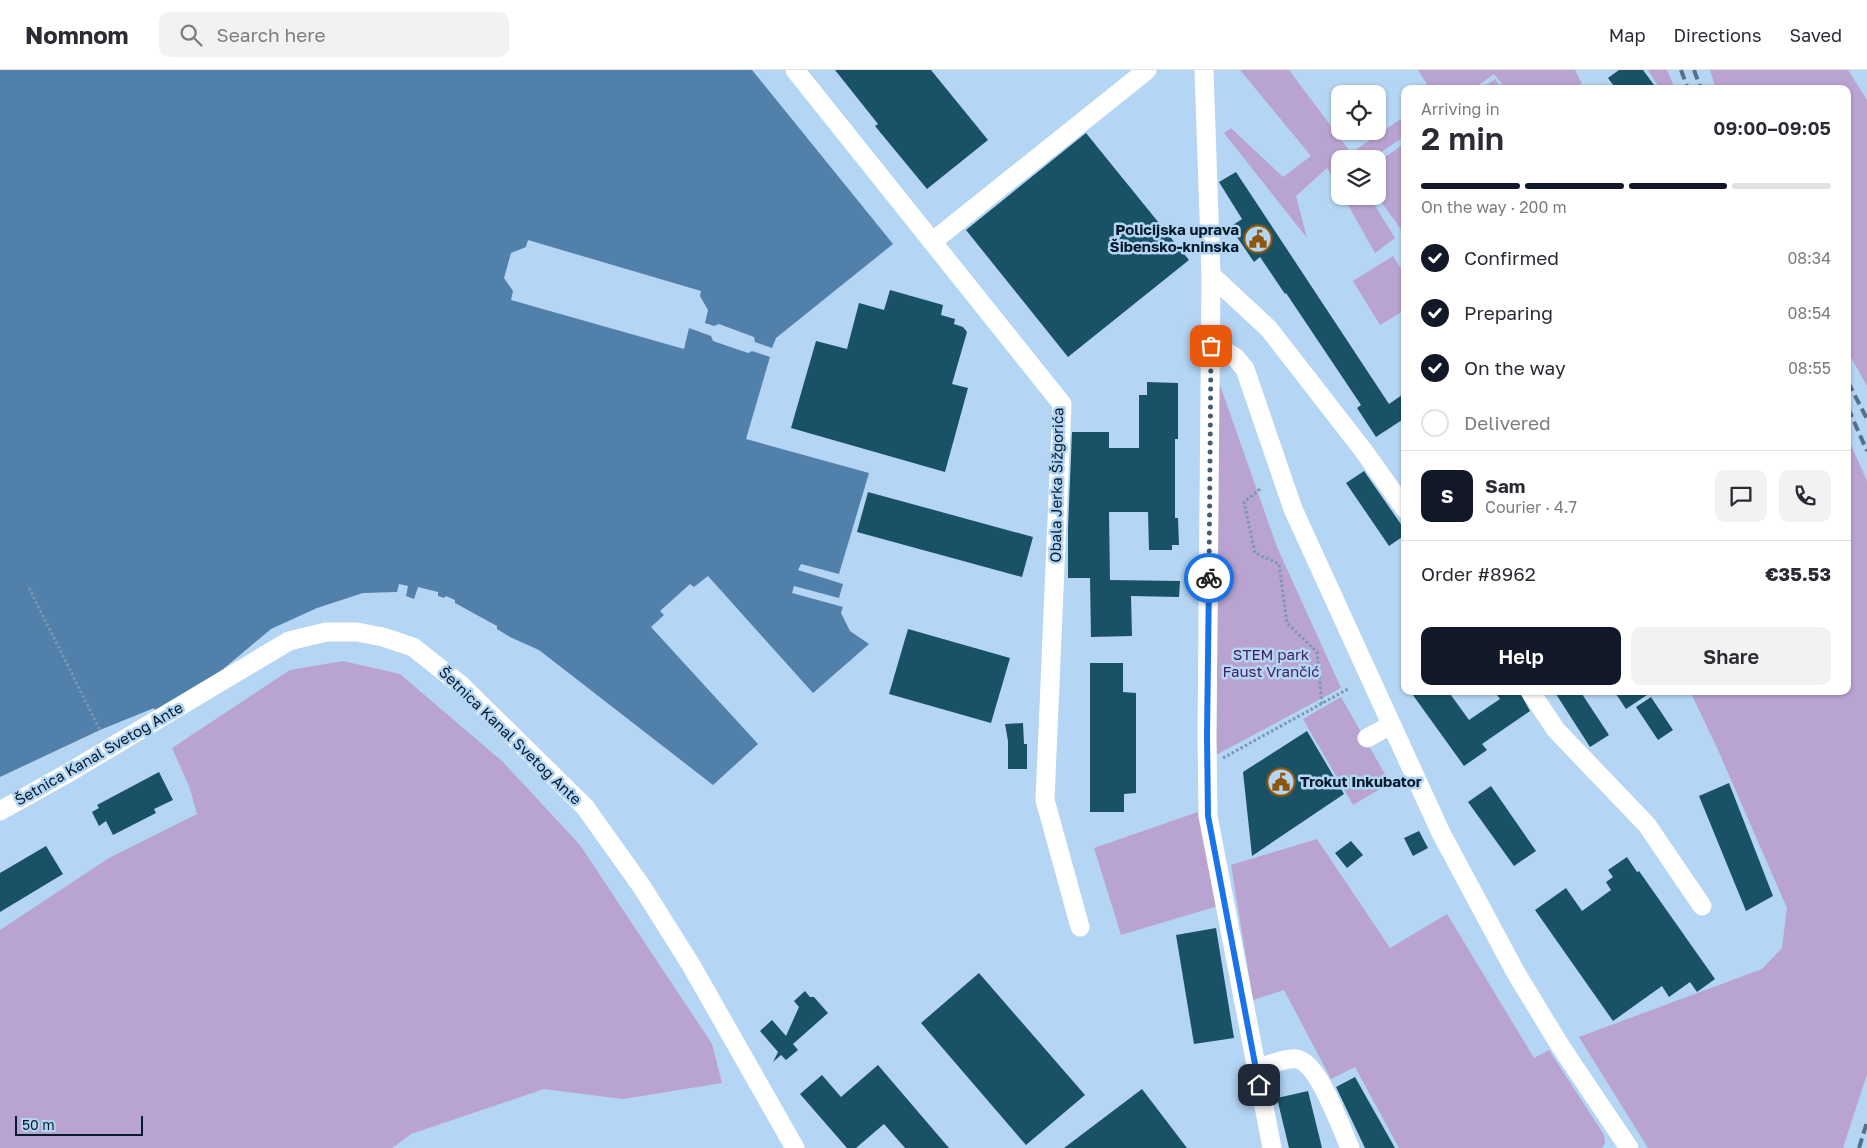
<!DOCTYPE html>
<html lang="en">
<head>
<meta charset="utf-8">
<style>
	:root { --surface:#fff; --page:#f2f2f3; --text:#2b2b33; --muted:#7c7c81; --line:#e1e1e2; --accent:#111827 }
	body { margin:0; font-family:"Golos Text",sans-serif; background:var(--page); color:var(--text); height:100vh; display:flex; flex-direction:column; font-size:19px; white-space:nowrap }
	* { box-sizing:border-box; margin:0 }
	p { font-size:16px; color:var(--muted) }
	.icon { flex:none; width:28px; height:28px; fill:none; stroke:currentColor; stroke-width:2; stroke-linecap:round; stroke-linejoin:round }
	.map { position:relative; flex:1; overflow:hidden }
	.sheet { position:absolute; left:1401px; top:15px; width:450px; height:610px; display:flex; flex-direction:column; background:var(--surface); border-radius:10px; box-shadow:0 1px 4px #0004 }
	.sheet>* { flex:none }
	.buttons { position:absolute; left:1331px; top:15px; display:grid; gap:10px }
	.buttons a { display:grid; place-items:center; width:55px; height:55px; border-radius:10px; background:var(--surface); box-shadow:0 1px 4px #0004; font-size:25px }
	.scale { position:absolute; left:15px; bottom:12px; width:128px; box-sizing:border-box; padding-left:5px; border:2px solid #051c2e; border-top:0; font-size:14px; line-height:18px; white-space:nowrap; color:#051c2e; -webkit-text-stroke:4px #b4d5f4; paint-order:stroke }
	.pin { position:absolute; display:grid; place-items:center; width:42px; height:42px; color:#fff; margin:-21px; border-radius:10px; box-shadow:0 2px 8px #0006 }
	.courier { position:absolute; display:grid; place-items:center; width:50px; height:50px; margin:-25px; border:4px solid #1a73e8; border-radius:50%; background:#fff; color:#222; box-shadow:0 1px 6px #0007 }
	.headline em { font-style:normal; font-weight:600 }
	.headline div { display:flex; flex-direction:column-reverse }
	.headline { display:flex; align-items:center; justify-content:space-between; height:85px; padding:0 20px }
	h1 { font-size:32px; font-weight:600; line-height:38px }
	.bar { display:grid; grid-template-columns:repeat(4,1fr); gap:8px 5px; align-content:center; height:60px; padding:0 20px }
	.bar i { height:6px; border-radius:4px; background:var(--line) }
	.bar .active { background:var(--accent) }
	.bar p { grid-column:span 4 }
	.line { display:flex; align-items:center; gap:12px; padding:0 20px; border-top:1px solid var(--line) }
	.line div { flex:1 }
	.round { display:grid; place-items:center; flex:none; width:52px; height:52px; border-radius:10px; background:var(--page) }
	ol { padding:0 20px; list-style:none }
	li { display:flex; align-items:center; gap:15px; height:55px }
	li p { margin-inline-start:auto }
	li .icon { padding:5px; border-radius:50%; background:var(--accent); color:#fff; stroke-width:4 }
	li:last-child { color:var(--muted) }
	li i { width:28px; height:28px; border:2px solid var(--line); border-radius:50% }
	.cta { display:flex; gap:10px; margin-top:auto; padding:10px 20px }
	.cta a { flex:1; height:58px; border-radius:10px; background:var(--accent); color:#fff; font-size:20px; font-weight:600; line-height:58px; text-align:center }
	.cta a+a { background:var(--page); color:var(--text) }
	header { display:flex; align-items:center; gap:30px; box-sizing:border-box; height:70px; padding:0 25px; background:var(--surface); border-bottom:1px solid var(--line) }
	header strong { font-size:24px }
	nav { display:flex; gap:28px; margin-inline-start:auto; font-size:18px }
	.search { width:350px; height:45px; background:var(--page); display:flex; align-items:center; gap:12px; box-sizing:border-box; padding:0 18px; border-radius:10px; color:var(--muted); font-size:19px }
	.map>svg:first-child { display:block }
</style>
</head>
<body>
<header>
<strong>Nomnom</strong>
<div class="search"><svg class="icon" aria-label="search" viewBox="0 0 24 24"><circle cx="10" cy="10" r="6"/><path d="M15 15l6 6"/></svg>Search here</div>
<nav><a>Map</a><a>Directions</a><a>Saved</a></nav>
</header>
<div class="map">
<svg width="1867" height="1078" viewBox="0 0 1867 1078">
	<rect width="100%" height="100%" fill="#b4d5f4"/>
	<path fill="#b9a3d1" d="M1240 0H1289L1351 83 1405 46V66L1371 89H1340V121L1327 98 1296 126 1307 168 1224 63 1231 58 1283 107 1311 86Z
		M1418 0H1575L1582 14 1557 19H1506L1494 4 1473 19H1430Z
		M1648 0H1667L1675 19H1660Z
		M1710 0H1848L1867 30V316L1848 282V19H1716Z
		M1495 9 1502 19H1480Z
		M1405 73V165L1377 126 1378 92Z
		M1343 126H1369L1395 168 1375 183Z
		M1393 186 1405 205V240L1380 255 1353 211Z
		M1220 315 1277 477 1341 618 1216 685 1218 522 1215 333Z
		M1851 375 1867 411V1004L1843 1078H1648L1579 967 1762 899 1782 878 1787 838 1718 680 1690 621H1848V376Z
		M343 591 400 604 503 692 580 775 712 974 722 1013 623 1029 544 1019 411 1064 392 1078H0V860L109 788 197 744 189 716 172 678 290 600Z
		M1341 627 1390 713 1353 735 1303 649Z
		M1198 742 1218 836 1121 865 1094 778Z
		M1317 769 1390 878 1447 844 1534 988 1549 980 1604 1065 1605 1073 1602 1078H1399L1355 997 1331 1009 1284 920 1253 930 1231 795Z"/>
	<path fill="#5180aa" d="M0 0H752L893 174 776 268 772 278 755 272 754 267 719 254 714 256 705 253 708 240 700 226 701 221 528 170 526 177 511 183 504 208 513 221 511 230 684 279 689 258 711 266 713 271 748 283 752 281 770 287 746 369 869 403 839 504 801 494 798 500 843 514 839 528 794 516 792 523 843 537 841 543 850 561 869 574 813 623 708 506 694 517 690 514 660 541 664 545 651 557 758 674 713 715 539 580 510 567 497 559V556L455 533V530L446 526 444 528 438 526V522L418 517 414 529 406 526 408 516 399 514 397 522 363 523 317 538 271 559 202 617 157 644 154 638 100 660 0 707Z"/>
	<path fill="#195266" d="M835 0H931L988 70 927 119 875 56 878 54Z
		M1619 0H1643L1657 19H1616L1608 8Z
		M1086 63 1189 190 1068 287 966 160Z
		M1236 102 1389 334 1405 323V348L1376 367 1357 338 1361 335 1286 223 1285 224 1260 187 1254 192 1230 157 1242 149 1219 112Z
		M890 220 943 235 941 245 955 249 954 254 963 257 967 262 952 314 968 318 945 402 791 358 816 271 847 279 859 233 884 240Z
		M1147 312 1178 313V369H1175V448H1178L1179 475H1172V480H1149L1148 442H1109L1110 510 1180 511 1179 527 1131 526 1132 566 1091 567 1090 508H1068V458L1072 362H1109V378H1139V325H1147Z
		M1364 401 1405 460V465L1389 476 1346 413Z
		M868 422 1033 467 1022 507 857 462Z
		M908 559 1010 588 991 653 889 624Z
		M1090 593H1123V622L1136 623V723L1124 724V742H1090Z
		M1410 621H1448L1469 650 1500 629 1494 621H1519L1530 641 1482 674 1487 680 1464 696Z
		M1554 621H1580L1609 665 1590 677Z
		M1614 621H1653L1626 639Z
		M1651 627 1673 660 1658 670 1636 637Z
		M1023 653 1024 674H1027V699H1008V671L1005 654Z
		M1307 661 1344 724 1252 786 1243 702Z
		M159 702 173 730 154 739 156 743 113 765 106 751 99 756 92 742 99 738 97 735Z
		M1729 713 1773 826 1746 841 1699 726Z
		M1491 716 1536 781 1514 796 1468 732Z
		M1419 761 1428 778 1413 786 1404 768Z
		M1351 771 1363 785 1347 798 1335 783Z
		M46 776 63 804 0 842V803Z
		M1627 787 1637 802 1639 801 1715 909 1697 922 1690 912 1669 927 1662 916 1613 951 1535 840 1566 818 1582 841 1611 820 1606 812 1613 807 1608 800Z
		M1216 858 1234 968 1194 974 1176 865Z
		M979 903 1085 1025 1026 1075 921 953Z
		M805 921 810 927H814L828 943 793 974 798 980 786 990 781 985 773 992 778 982 760 961 772 950 786 966 799 937 794 931Z
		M878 995 949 1078H905L884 1054 856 1078H847L800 1024 822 1005 841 1027Z
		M1355 1007 1395 1078H1365L1336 1017Z
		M1142 1019 1187 1078H1064Z
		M1308 1021 1322 1078H1289L1277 1028Z"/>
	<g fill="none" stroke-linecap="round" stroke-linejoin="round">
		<path stroke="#7997b2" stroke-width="3" stroke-dasharray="2.5 2.5" stroke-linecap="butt" d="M1260 419 1244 432 1255 483 1279 494 1287 553 1317 582 1322 635
			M29 518 100 660
			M1223 688 1348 619"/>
		<path stroke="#fff" stroke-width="19" d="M795 0 1062 334 1045 730 1080 857
			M1204 0 1211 205 1207 665 1208 746 1272 1078
			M932 172 1147 0
			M1211 205 1269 259 1363 380 1405 439
			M1211 272 1236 288 1245 299 1293 439 1441 763 1516 903 1561 977 1629 1078
			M1530 621 1556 660 1647 755 1702 836
			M1367 668 1391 655
			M0 741 68 703 289 571 326 562H357L383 567 413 577 461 615 585 737 642 817 691 895 795 1078
			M1255 999C1266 996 1287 987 1297 989 1319 993 1341 1058 1350 1078"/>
		<path stroke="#557088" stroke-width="4" stroke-dasharray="10 5" stroke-linecap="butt" d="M1681 0 1688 19
			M1694 0 1701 19
			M1848 312 1867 349
			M1848 338 1867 381
			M1859 1078 1867 1052"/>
	</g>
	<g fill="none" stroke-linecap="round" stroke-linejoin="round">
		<path stroke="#425d73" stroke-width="5" stroke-dasharray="0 9" d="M1209 508 1211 276"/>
		<path stroke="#1a73e8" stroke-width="6" d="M1209 508 1207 665 1208 746 1259 1015"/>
	</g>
	<defs>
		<g id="civic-ring" transform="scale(1.4375)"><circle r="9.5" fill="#b4d5f4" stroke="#8d560b" stroke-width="1.5"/><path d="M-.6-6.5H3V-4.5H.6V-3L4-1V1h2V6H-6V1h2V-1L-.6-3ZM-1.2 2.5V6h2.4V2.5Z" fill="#8d560b"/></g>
	</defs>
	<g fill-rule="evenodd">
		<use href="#civic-ring" x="1258" y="169"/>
		<use href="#civic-ring" x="1281" y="712"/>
	</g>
	<g text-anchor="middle" stroke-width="5" stroke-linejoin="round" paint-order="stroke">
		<g font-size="15" font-weight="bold" fill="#051c2e" stroke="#b4d5f4" text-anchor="end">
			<text x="1239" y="165">Policijska uprava<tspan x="1239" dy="17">Šibensko-kninska</tspan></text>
			<text x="1300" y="717" text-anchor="start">Trokut Inkubator</text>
		</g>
		<g font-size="15" fill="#051c2e" stroke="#b4d5f4">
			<text transform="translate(1057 415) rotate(-89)" y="5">Obala Jerka Šižgorića</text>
			<text transform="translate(510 666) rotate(44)" y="5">Šetnica Kanal Svetog Ante</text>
			<text transform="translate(99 684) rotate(-30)" y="5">Šetnica Kanal Svetog Ante</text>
		</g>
		<g font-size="15" fill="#421e5f" stroke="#b4d5f4">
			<text x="1271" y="590">STEM park<tspan x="1271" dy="17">Faust Vrančić</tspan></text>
		</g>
	</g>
</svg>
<div class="buttons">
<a><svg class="icon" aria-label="locate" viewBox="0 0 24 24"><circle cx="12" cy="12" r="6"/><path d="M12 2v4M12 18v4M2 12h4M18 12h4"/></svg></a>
<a><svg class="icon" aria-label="layers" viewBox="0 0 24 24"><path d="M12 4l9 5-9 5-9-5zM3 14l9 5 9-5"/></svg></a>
</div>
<div class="scale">50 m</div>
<div class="pin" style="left:1211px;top:276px;background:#ea580c"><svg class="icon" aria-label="bag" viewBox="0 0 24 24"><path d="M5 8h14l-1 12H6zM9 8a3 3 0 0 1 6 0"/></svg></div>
<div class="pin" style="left:1259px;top:1015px;background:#1f2937"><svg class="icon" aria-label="home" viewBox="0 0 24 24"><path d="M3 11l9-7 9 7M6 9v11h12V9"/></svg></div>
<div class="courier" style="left:1209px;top:508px"><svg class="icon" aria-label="bike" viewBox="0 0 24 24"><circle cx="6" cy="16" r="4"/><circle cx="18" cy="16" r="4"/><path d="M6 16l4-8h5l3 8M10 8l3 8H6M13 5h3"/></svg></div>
<section class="sheet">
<div class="headline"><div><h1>2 min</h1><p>Arriving in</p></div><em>09:00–09:05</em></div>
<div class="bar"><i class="active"></i><i class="active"></i><i class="active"></i><i></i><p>On the way · 200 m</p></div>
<ol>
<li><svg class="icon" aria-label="check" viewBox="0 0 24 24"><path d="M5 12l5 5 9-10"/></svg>Confirmed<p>08:34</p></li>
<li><svg class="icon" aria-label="check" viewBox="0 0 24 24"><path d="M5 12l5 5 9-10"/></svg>Preparing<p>08:54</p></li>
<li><svg class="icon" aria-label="check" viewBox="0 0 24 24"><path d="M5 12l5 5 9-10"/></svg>On the way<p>08:55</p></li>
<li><i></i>Delivered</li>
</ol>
<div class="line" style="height:90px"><b class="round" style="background:var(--accent);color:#fff">S</b><div><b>Sam</b><p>Courier · 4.7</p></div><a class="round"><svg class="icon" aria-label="chat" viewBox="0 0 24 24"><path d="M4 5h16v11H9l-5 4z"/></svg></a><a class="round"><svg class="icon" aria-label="phone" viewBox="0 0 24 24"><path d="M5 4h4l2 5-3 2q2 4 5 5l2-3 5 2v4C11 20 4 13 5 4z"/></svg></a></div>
<div class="line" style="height:65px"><div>Order #8962</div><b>€35.53</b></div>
<div class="cta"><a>Help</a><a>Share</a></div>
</section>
</div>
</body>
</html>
